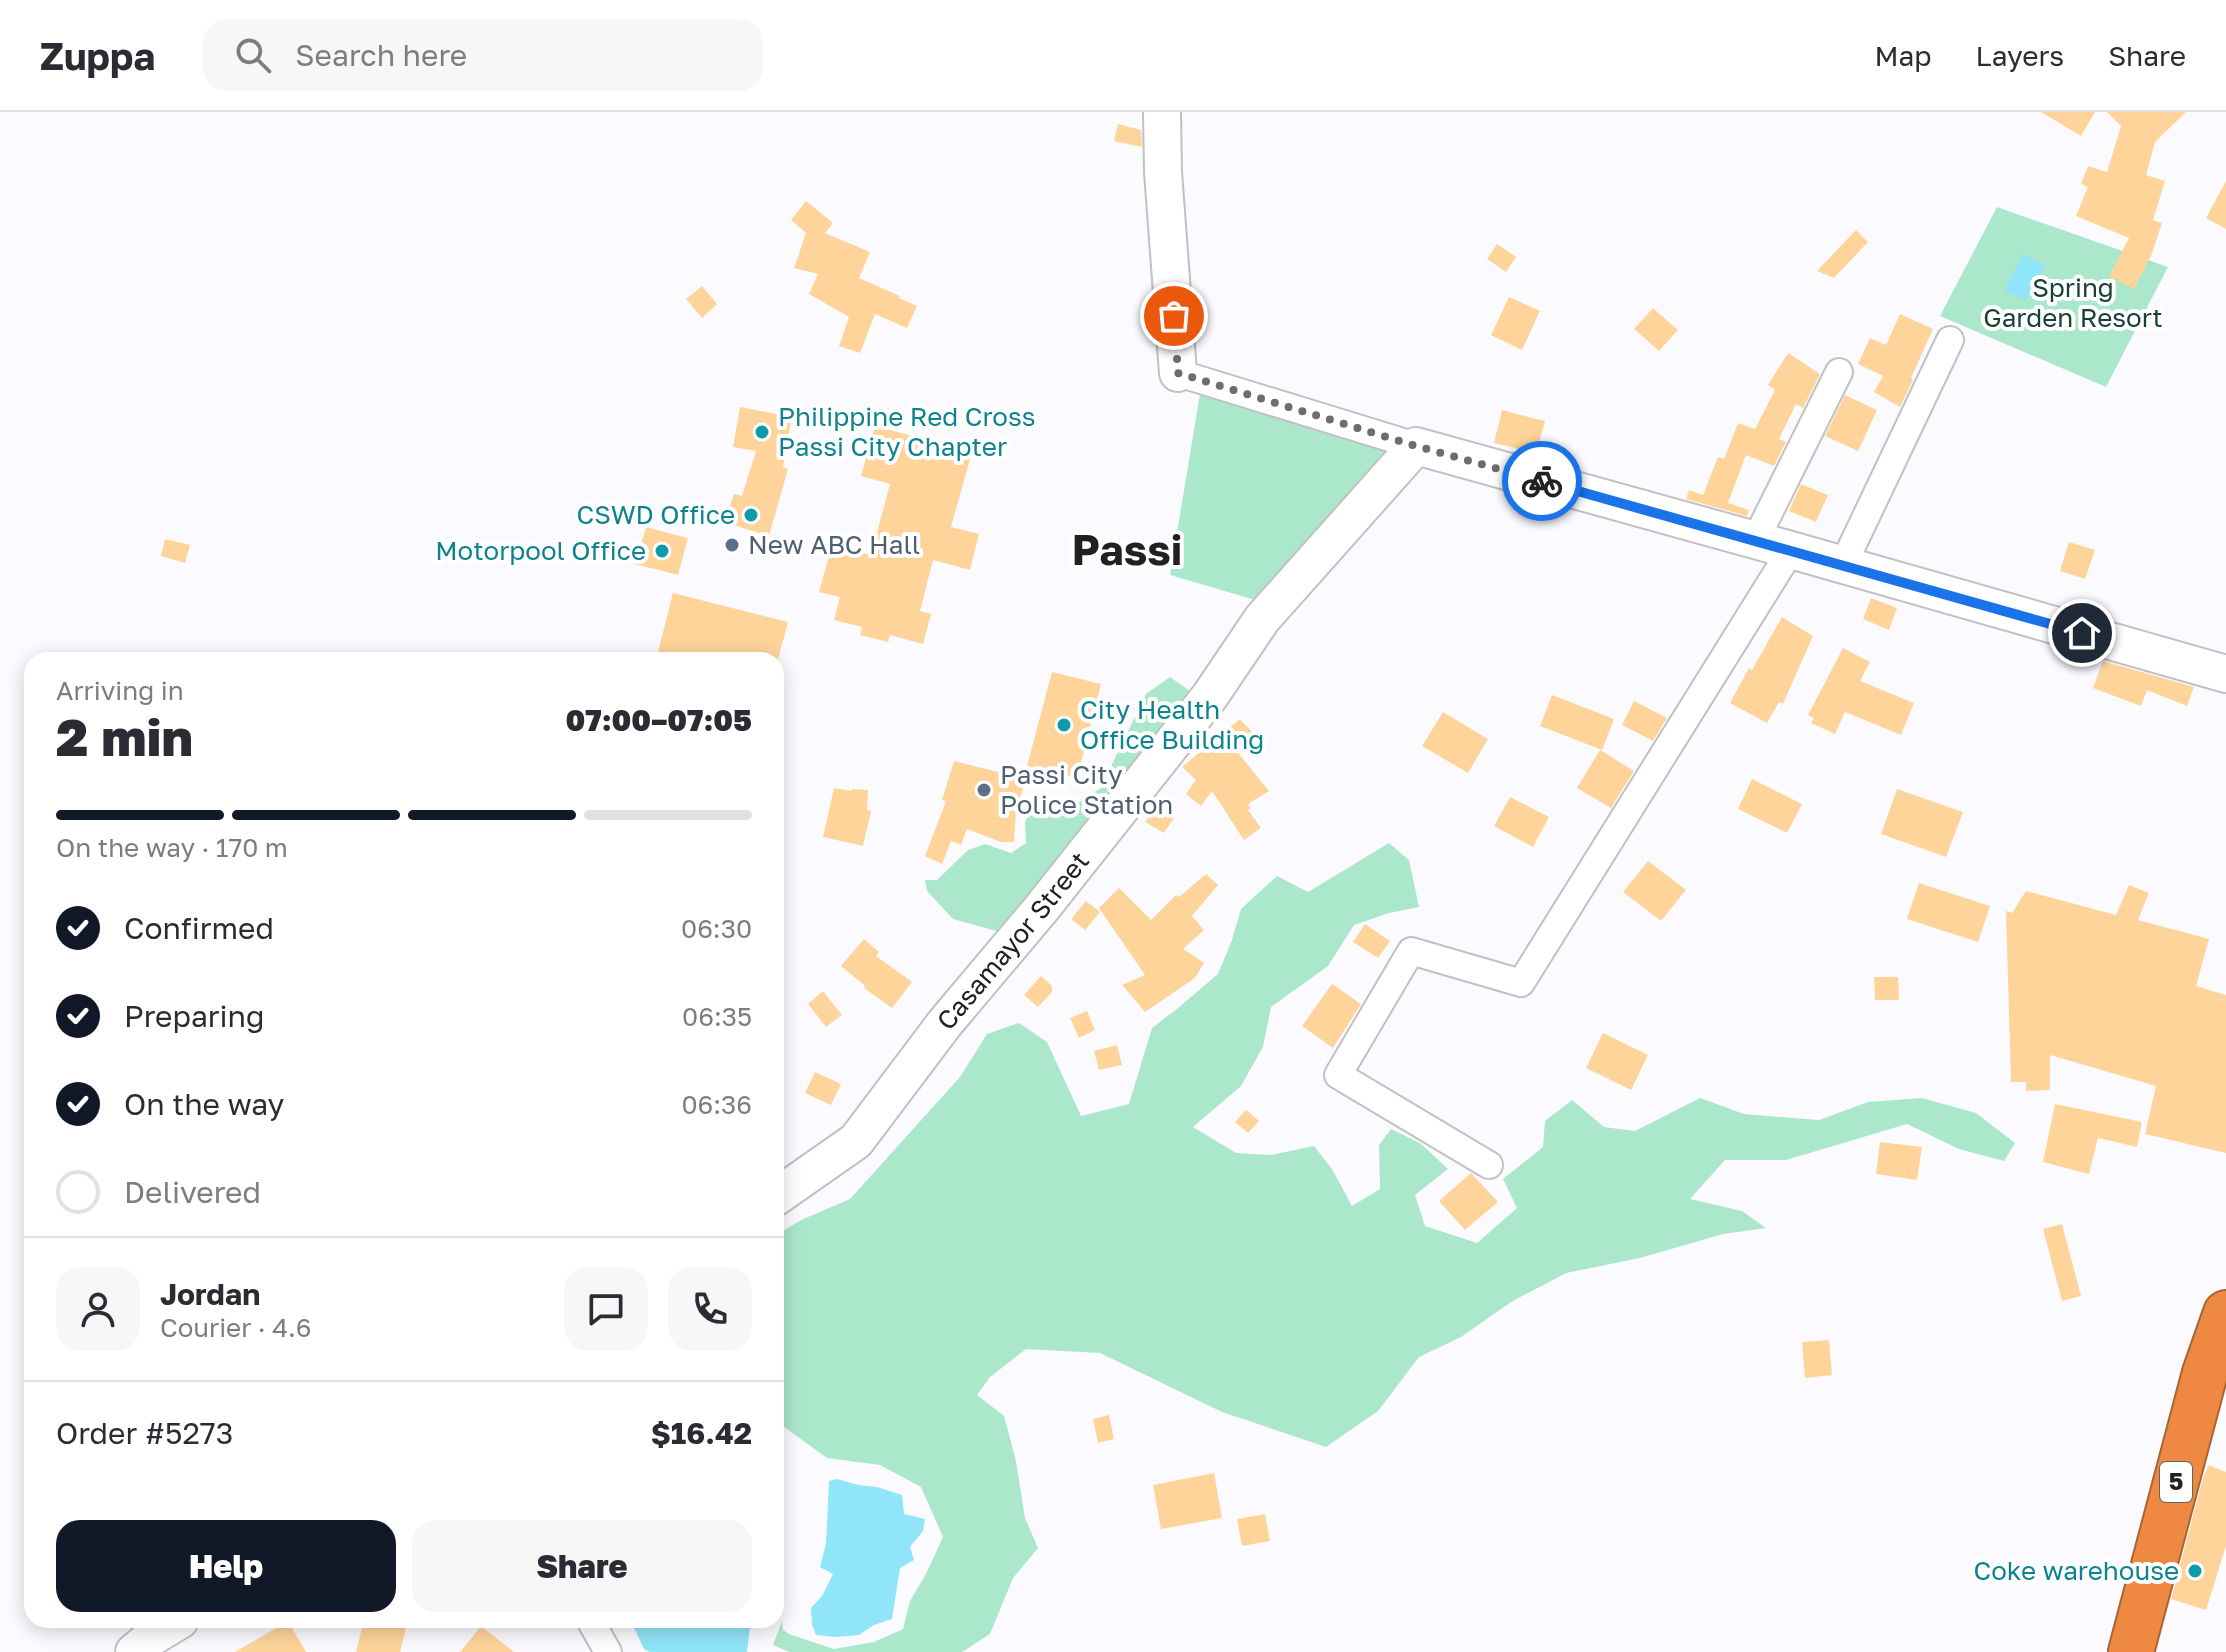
<!DOCTYPE html>
<html lang="en">
<head>
<meta charset="utf-8">
<style>
	:root { --surface:#fff; --page:#f7f7f7; --text:#2b2b33; --muted:#7c7c81; --line:#e1e1e2; --accent:#111827 }
	body { margin:0; font-family:"Golos Text",sans-serif; background:var(--page); color:var(--text); height:100vh; display:flex; flex-direction:column; font-size:30px; white-space:nowrap }
	* { box-sizing:border-box; margin:0 }
	p { font-size:26px; color:var(--muted) }
	.icon { flex:none; width:44px; height:44px; fill:none; stroke:currentColor; stroke-width:2; stroke-linecap:round; stroke-linejoin:round }
	.map { position:relative; flex:1; overflow:hidden }
	.side { position:absolute; left:24px; top:540px; width:760px; height:976px; display:flex; flex-direction:column; background:var(--surface); border-radius:24px; box-shadow:0 4px 20px #0003 }
	.side>* { flex:none }
	.pin { position:absolute; display:grid; place-items:center; width:68px; height:68px; color:#fff; margin:-34px; border:4px solid #fff; border-radius:50%; box-shadow:0 2px 8px #0007 }
	.courier { position:absolute; display:grid; place-items:center; width:80px; height:80px; margin:-40px; border:6px solid #1a73e8; border-radius:50%; background:#fff; color:#222; box-shadow:0 2px 10px #0007 }
	.headline em { font-style:normal; font-weight:800 }
	.headline div { display:flex; flex-direction:column-reverse }
	.headline { display:flex; align-items:center; justify-content:space-between; height:136px; padding:0 32px }
	h1 { font-size:52px; font-weight:800; line-height:60px }
	.bar { display:grid; grid-template-columns:repeat(4,1fr); gap:12px 8px; align-content:center; height:96px; padding:0 32px }
	.bar i { height:10px; border-radius:6px; background:var(--line) }
	.bar .on { background:var(--accent) }
	.bar p { grid-column:span 4 }
	.line { display:flex; align-items:center; gap:20px; padding:0 32px; border-top:2px solid var(--line) }
	.line div { flex:1 }
	.round { display:grid; place-items:center; flex:none; width:84px; height:84px; border-radius:24px; background:var(--page) }
	ol { padding:0 32px; list-style:none }
	li { display:flex; align-items:center; gap:24px; height:88px }
	li p { margin-inline-start:auto }
	li .icon { padding:8px; border-radius:50%; background:var(--accent); color:#fff; stroke-width:4 }
	li:last-child { color:var(--muted) }
	li i { width:44px; height:44px; border:4px solid var(--line); border-radius:50% }
	.cta { display:flex; gap:16px; margin-top:auto; padding:16px 32px }
	.cta a { flex:1; height:92px; border-radius:24px; background:var(--accent); color:#fff; font-size:32px; font-weight:800; line-height:92px; text-align:center }
	.cta a+a { background:var(--page); color:var(--text) }
	header { display:flex; align-items:center; gap:48px; box-sizing:border-box; height:112px; padding:0 40px; background:var(--surface); border-bottom:2px solid var(--line) }
	header strong { font-size:38px }
	nav { display:flex; gap:44px; margin-inline-start:auto; font-size:28px }
	.search { width:560px; height:72px; background:var(--page); display:flex; align-items:center; gap:20px; box-sizing:border-box; padding:0 28px; border-radius:24px; color:var(--muted); font-size:30px }
	.map>svg:first-child { display:block }
</style>
</head>
<body>
<header>
<strong>Zuppa</strong>
<div class="search"><svg class="icon" aria-label="search" viewBox="0 0 24 24"><circle cx="10" cy="10" r="6"/><path d="M15 15l6 6"/></svg>Search here</div>
<nav><a>Map</a><a>Layers</a><a>Share</a></nav>
</header>
<div class="map">
<svg width="2226" height="1540" viewBox="0 0 2226 1540">
	<rect width="100%" height="100%" fill="#fbfbff"/>
	<path fill="#abe7cb" d="M1997 95 2168 155 2106 275 1940 204Z
		M1200 282 1385 339 1262 490 1170 463Z
		M1170 565 1194 582 1007 822 953 807 927 779 925 768H937L968 738 985 732 1011 741 1026 731 1025 710 1034 694 1068 703 1083 686 1100 677 1146 582Z
		M1389 731 1409 748 1419 795 1389 801 1354 813 1328 854 1271 895 1263 935 1241 974 1193 1015 1236 1041 1271 1043 1314 1034 1332 1057 1352 1094 1380 1077 1379 1033 1391 1017 1420 1031 1448 1057 1415 1083 1425 1114 1477 1131 1517 1096 1503 1067 1543 1035 1545 1009 1572 988 1604 1015 1635 1019 1700 986 1744 1002 1819 1008 1868 990 1922 986 1976 1001 2015 1031 2004 1049 1959 1037 1907 1012 1786 1048H1725L1690 1087 1742 1099 1766 1116 1723 1122 1640 1146 1566 1161 1511 1190 1461 1225 1419 1245 1378 1299 1326 1335 1222 1300 1100 1241 1026 1237 990 1265 977 1283 1004 1304 1016 1349 1025 1406 1038 1436 1013 1466 990 1522 962 1540H789L773 1533 782 1509 783 1518 789 1522 834 1537 874 1530 903 1517 910 1489 926 1462 943 1425 921 1375 880 1353 827 1346 776 1309V1123L801 1108 850 1087 960 965 987 922 1019 911 1047 930 1081 1004 1129 992 1152 916 1178 896 1218 862 1232 828 1241 797 1277 764 1308 780Z"/>
	<path fill="#90e5f9" d="M2023 142 2045 153 2026 189 2004 178Z
		M2053 166 2064 169 2077 178 2076 184 2072 187 2064 185 2062 180 2053 179 2048 174Z
		M837 1367 858 1373 877 1375 902 1383 904 1402 925 1407 923 1419 910 1435 914 1448 900 1456 892 1507 874 1513 859 1523 835 1525 816 1523 812 1513 811 1496 822 1484 833 1462 820 1455 826 1432 829 1369Z
		M642 1508H753L750 1514 747 1540H650L644 1537 634 1516Z"/>
	<path fill="#fed49a" d="M2041 0H2095L2081 24Z
		M2107 0H2186L2155 30 2146 63 2165 69 2153 108 2162 111 2151 144 2134 177 2109 164 2129 126 2076 104 2088 75 2081 72 2088 54 2107 60 2121 14Z
		M1118 12 1141 18 1142 35 1114 29Z
		M2226 69V117L2206 106Z
		M806 89 833 111 825 121 870 140 859 166 900 184 899 186 917 194 907 216 875 202 860 241 839 234 849 205 809 182 818 162 794 156 806 121 791 108Z
		M1856 118 1868 130 1834 166 1817 159Z
		M1497 132 1516 145 1506 160 1487 147Z
		M702 174 717 192 702 206 686 187Z
		M1509 185 1540 199 1522 238 1491 223Z
		M1653 196 1678 218 1659 239 1634 217Z
		M1900 202 1933 217 1911 266 1913 268 1900 295 1874 280 1883 264 1858 252 1870 226 1886 233Z
		M1788 241 1820 262 1803 296 1796 292 1779 327 1786 330 1774 354 1746 343 1728 391 1749 398 1747 404 1686 387 1689 378 1703 383 1718 345 1724 347 1738 311 1755 317 1775 278 1768 273Z
		M1845 283 1877 298 1858 339 1825 324Z
		M740 295 792 305 783 355 788 357 769 424 724 410 734 382 742 384 756 339 733 335Z
		M1502 298 1545 309 1536 341 1494 331Z
		M875 314 972 340 951 415 979 422 970 458 933 448 920 499 931 502 923 532 890 523 888 530 860 523 862 515 834 508 840 485 819 480 832 433 871 443 890 372 861 364Z
		M1801 372 1828 383 1816 410 1789 399Z
		M646 415 688 426 678 463 635 452Z
		M165 427 190 433 185 451 161 444Z
		M2069 430 2095 438 2085 467 2060 459Z
		M673 481 788 510 778 548H656Z
		M1871 486 1897 496 1889 518 1863 507Z
		M1782 505 1813 524 1783 592 1779 590 1767 611 1730 591 1749 556 1752 558Z
		M1843 536 1870 550 1860 569 1914 591 1901 623 1845 600 1835 622 1811 611 1814 606 1808 603Z
		M2103 549 2194 575 2187 594 2147 578 2141 594 2093 576Z
		M1052 560 1101 572 1077 666 1027 654Z
		M1552 583 1614 607 1602 638 1540 614Z
		M1634 589 1667 606 1653 629 1622 613Z
		M1443 600 1488 627 1468 661 1422 634Z
		M1240 607 1253 621 1235 637 1269 679 1248 692 1251 696 1248 698 1261 716 1244 728 1212 679 1201 694 1186 682 1196 668 1182 655Z
		M1600 638 1634 659 1611 696 1577 676Z
		M954 649 1026 667 1016 699 1014 730H1001L967 717 961 733 951 729 942 752 925 744 946 689 942 688Z
		M1752 667 1802 692 1787 721 1738 697Z
		M834 676 852 679V677L868 678 867 698 871 699 863 734 823 725Z
		M1897 677 1963 700 1946 745 1881 722Z
		M1510 685 1549 705 1533 735 1494 714Z
		M1155 694 1174 706 1164 721 1145 710Z
		M1648 749 1686 778 1661 809 1623 780Z
		M1206 762 1218 773 1192 804 1204 818 1183 837 1204 851 1195 866 1145 900 1122 873 1145 863 1099 796 1119 776 1151 808 1176 783 1179 785Z
		M1919 771 1990 794 1978 830 1907 807Z
		M2129 773 2149 781 2138 808 2209 827 2196 874 2226 883V1041L2145 1022 2156 974 2050 943V978L2026 979V970H2011L2006 799 2012 801 2026 779 2116 803Z
		M1086 789 1100 800 1085 818 1071 807Z
		M1365 812 1390 829 1378 846 1353 830Z
		M864 827 879 840 876 844 912 870 892 896 864 876 865 874 841 854Z
		M1041 864 1052 874V880L1038 895 1024 883Z
		M1874 865H1898L1899 888H1875Z
		M1332 872 1361 892 1333 936 1302 914Z
		M823 879 842 903 826 915 808 892Z
		M1087 899 1095 918 1079 926 1070 906Z
		M1603 921 1648 943 1631 978 1586 956Z
		M1117 933 1122 953 1099 958 1094 939Z
		M815 960 841 972 831 993 805 981Z
		M2055 992 2142 1010 2137 1035 2098 1026 2089 1062 2043 1050Z
		M1246 998 1259 1009 1248 1021 1235 1010Z
		M1880 1030 1922 1035 1917 1068 1876 1062Z
		M1471 1061 1498 1090 1465 1118 1439 1089Z
		M2062 1112 2081 1184 2062 1189 2043 1117Z
		M1829 1228 1832 1263 1805 1266 1802 1230Z
		M1109 1303 1114 1327 1098 1331 1093 1307Z
		M2209 1353 2226 1360V1434L2206 1498 2171 1487 2203 1366Z
		M1214 1361 1222 1406 1161 1417 1153 1373Z
		M1265 1402 1270 1429 1242 1434 1237 1407Z
		M364 1508H408L400 1540H356Z
		M288 1509 306 1540H235Z
		M481 1514 514 1540H460Z"/>
	<g fill="none" stroke-linecap="round" stroke-linejoin="round">
		<g stroke="#c1c1c4" stroke-width="30">
			<path id="street" d="M1178 261 1416 334
				M1755 429 1839 260
				M1843 453 1950 228
				M1489 1053 1338 963 1411 839 1521 871 1791 438
				M590 1508 608 1540"/>
		</g>
		<g stroke="#c1c1c4" stroke-width="40">
			<g id="secondary">
				<path d="M1162 0 1163 60 1178 261"/>
				<path id="s1" d="M776 1085 856 1029 945 911 1041 797 1210 584 1262 507 1416 334 1791 438 2226 562"/>
				<path d="M134 1540 152 1525 180 1508"/>
			</g>
		</g>
		<g stroke="#a76536" stroke-width="48">
			<path id="highway" d="M2131 1540 2205 1261 2226 1201"/>
		</g>
		<use href="#street" stroke="#fff" stroke-width="26"/>
		<use href="#secondary" stroke="#fff" stroke-width="36"/>
		<use href="#highway" stroke="#ef8941" stroke-width="44"/>
	</g>
	<g fill="none" stroke-linecap="round" stroke-linejoin="round">
		<path stroke="#6d6d70" stroke-width="8" stroke-dasharray="0 14.4" d="M1174 204 1178 261 1416 334 1542 369"/>
		<path stroke="#1a73e8" stroke-width="10" d="M1542 369 2082 521"/>
	</g>
	<g fill="#0f9aa8" stroke="#fff" stroke-width="3">
		<circle cx="762" cy="320" r="8"/>
		<circle cx="751" cy="403" r="8"/>
		<circle cx="662" cy="439" r="8"/>
		<circle cx="1064" cy="613" r="8"/>
		<circle cx="2195" cy="1459" r="8"/>
	</g>
	<g fill="#5c6f8a" stroke="#fff" stroke-width="3">
		<circle cx="732" cy="433" r="8"/>
		<circle cx="984" cy="678" r="8"/>
	</g>
	<g text-anchor="middle" stroke-width="8" stroke-linejoin="round" paint-order="stroke">
		<rect fill="#fff" stroke="#646465" stroke-width="2" x="2160" y="1350" width="32" height="40" rx="6"/>
		<g font-size="24" font-weight="bold" fill="#212123">
			<text x="2176" y="1378">5</text>
		</g>
		<g font-size="26" fill="#174130" stroke="#fff">
			<text x="2073" y="185">Spring<tspan x="2073" dy="30">Garden Resort</tspan></text>
		</g>
		<g font-size="26" fill="#0d838f" stroke="#fff" text-anchor="end">
			<text x="778" y="314" text-anchor="start">Philippine Red Cross<tspan x="778" dy="30">Passi City Chapter</tspan></text>
			<text x="735" y="412">CSWD Office</text>
			<text x="646" y="448">Motorpool Office</text>
			<text x="1080" y="607" text-anchor="start">City Health<tspan x="1080" dy="30">Office Building</tspan></text>
			<text x="2179" y="1468">Coke warehouse</text>
		</g>
		<g font-size="26" fill="#4e5e75" stroke="#fff" text-anchor="start">
			<text x="748" y="442">New ABC Hall</text>
			<text x="1000" y="672">Passi City<tspan x="1000" dy="30">Police Station</tspan></text>
		</g>
		<g font-size="26" fill="#212123" stroke="#fff">
			<text dy="9" stroke="none"><textPath href="#s1" startOffset="352">Casamayor Street</textPath></text>
		</g>
		<g font-size="42" font-weight="bold" fill="#212123" stroke="#fff">
			<text x="1127" y="453">Passi</text>
		</g>
	</g>
</svg>
<div class="pin" style="left:1174px;top:204px;background:#ea580c"><svg class="icon" aria-label="bag" viewBox="0 0 24 24"><path d="M5 8h14l-1 12H6zM9 8a3 3 0 0 1 6 0"/></svg></div>
<div class="pin" style="left:2082px;top:521px;background:#1f2937"><svg class="icon" aria-label="home" viewBox="0 0 24 24"><path d="M3 11l9-7 9 7M6 9v11h12V9"/></svg></div>
<div class="courier" style="left:1542px;top:369px"><svg class="icon" aria-label="bike" viewBox="0 0 24 24"><circle cx="6" cy="16" r="4"/><circle cx="18" cy="16" r="4"/><path d="M6 16l4-8h5l3 8M10 8l3 8H6M13 5h3"/></svg></div>
<section class="side">
<div class="headline"><div><h1>2 min</h1><p>Arriving in</p></div><em>07:00–07:05</em></div>
<div class="bar"><i class="on"></i><i class="on"></i><i class="on"></i><i></i><p>On the way · 170 m</p></div>
<ol>
<li><svg class="icon" aria-label="check" viewBox="0 0 24 24"><path d="M5 12l5 5 9-10"/></svg>Confirmed<p>06:30</p></li>
<li><svg class="icon" aria-label="check" viewBox="0 0 24 24"><path d="M5 12l5 5 9-10"/></svg>Preparing<p>06:35</p></li>
<li><svg class="icon" aria-label="check" viewBox="0 0 24 24"><path d="M5 12l5 5 9-10"/></svg>On the way<p>06:36</p></li>
<li><i></i>Delivered</li>
</ol>
<div class="line" style="height:144px"><a class="round"><svg class="icon" aria-label="person" viewBox="0 0 24 24"><circle cx="12" cy="8" r="4"/><path d="M4 21q1-7 8-7t8 7"/></svg></a><div><b>Jordan</b><p>Courier · 4.6</p></div><a class="round"><svg class="icon" aria-label="chat" viewBox="0 0 24 24"><path d="M4 5h16v11H9l-5 4z"/></svg></a><a class="round"><svg class="icon" aria-label="phone" viewBox="0 0 24 24"><path d="M5 4h4l2 5-3 2q2 4 5 5l2-3 5 2v4C11 20 4 13 5 4z"/></svg></a></div>
<div class="line" style="height:104px"><div>Order #5273</div><b>$16.42</b></div>
<div class="cta"><a>Help</a><a>Share</a></div>
</section>
</div>
</body>
</html>
